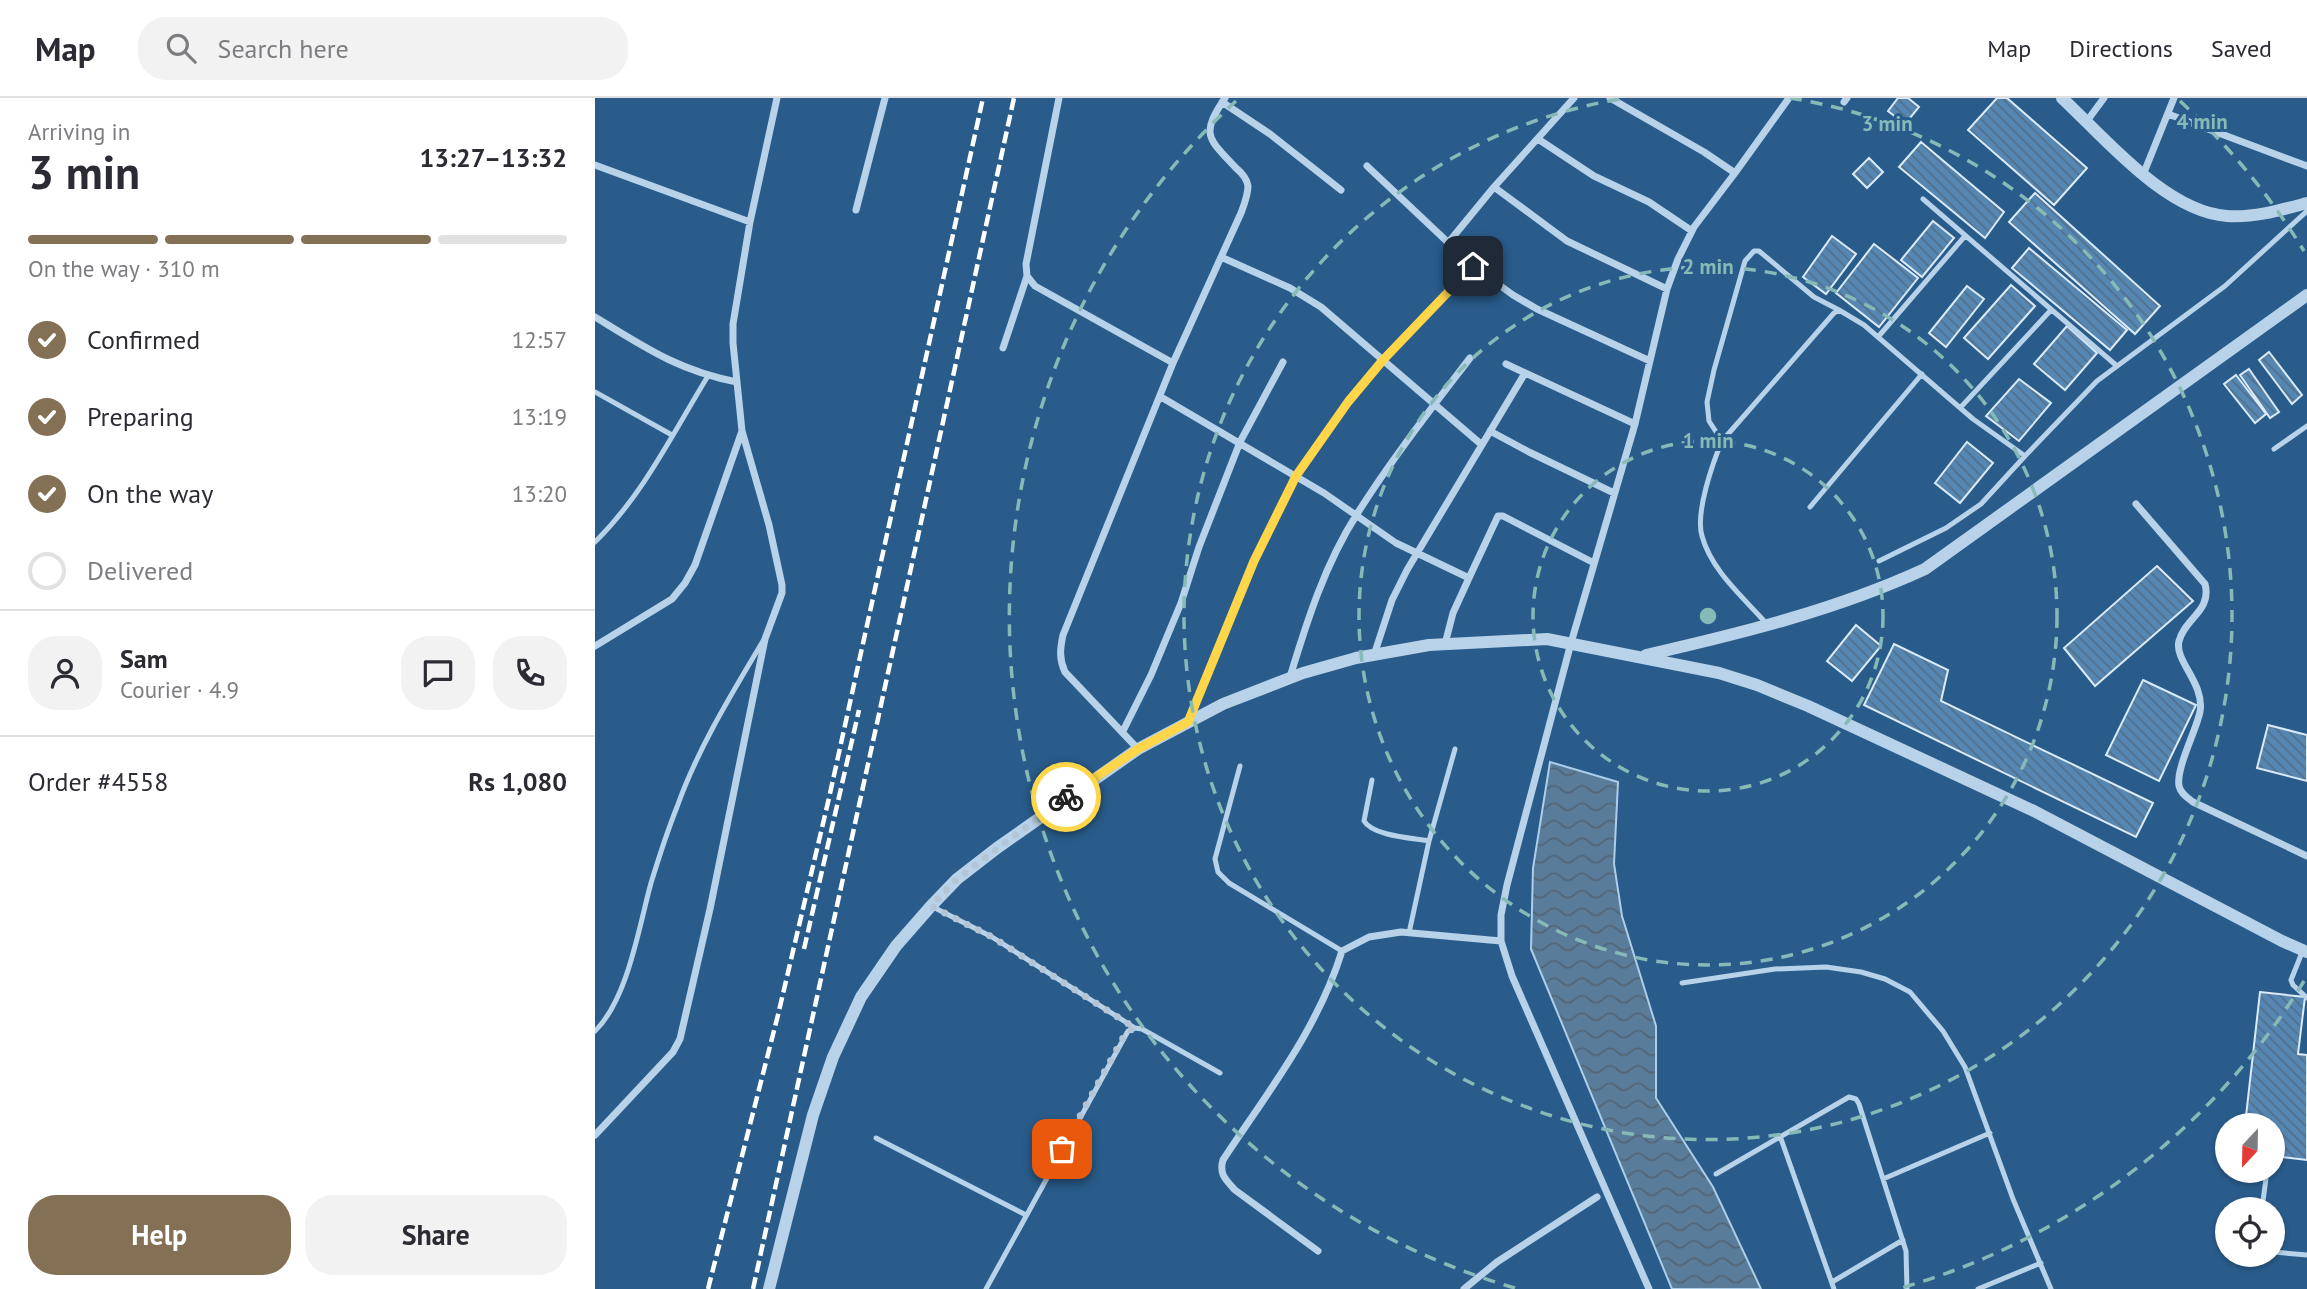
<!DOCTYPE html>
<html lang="en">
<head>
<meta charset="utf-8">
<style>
	:root { --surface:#fff; --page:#f2f2f3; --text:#2b2b33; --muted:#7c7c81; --line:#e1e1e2; --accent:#847055 }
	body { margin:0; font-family:"PT Sans",sans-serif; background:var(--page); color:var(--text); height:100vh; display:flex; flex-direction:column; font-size:26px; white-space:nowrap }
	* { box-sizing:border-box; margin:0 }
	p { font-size:23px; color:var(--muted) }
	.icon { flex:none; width:38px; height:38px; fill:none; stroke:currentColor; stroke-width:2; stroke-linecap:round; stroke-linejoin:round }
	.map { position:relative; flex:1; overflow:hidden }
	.sheet { display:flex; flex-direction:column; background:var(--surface); width:595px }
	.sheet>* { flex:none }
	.needle { width:46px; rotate:202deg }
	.buttons { position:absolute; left:1620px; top:1015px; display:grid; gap:14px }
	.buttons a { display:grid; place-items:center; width:70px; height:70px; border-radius:50%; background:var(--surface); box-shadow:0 2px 5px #0004; font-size:35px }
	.pin { position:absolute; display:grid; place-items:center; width:60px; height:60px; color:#fff; margin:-30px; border-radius:14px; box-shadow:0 4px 10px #0006 }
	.courier { position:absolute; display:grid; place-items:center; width:70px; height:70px; margin:-35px; border:5px solid #ffd54a; border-radius:50%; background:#fff; color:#222; box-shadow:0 2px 9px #0007 }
	.summary em { font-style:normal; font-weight:600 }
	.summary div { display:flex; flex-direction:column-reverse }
	.summary { display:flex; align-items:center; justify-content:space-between; height:119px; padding:0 28px }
	h1 { font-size:46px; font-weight:600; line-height:52px }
	.bar { display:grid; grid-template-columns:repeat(4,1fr); gap:10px 7px; align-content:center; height:84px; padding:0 28px }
	.bar i { height:9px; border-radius:5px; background:var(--line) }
	.bar .selected { background:var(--accent) }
	.bar p { grid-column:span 4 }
	.line { display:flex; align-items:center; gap:18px; padding:0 28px; border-top:2px solid var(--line) }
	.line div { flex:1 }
	.round { display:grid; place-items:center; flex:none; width:74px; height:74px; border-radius:28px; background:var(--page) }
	ol { padding:0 28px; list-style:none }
	li { display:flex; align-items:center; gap:21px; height:77px }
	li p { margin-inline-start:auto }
	li .icon { padding:7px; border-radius:50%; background:var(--accent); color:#fff; stroke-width:4 }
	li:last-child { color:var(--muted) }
	li i { width:38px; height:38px; border:4px solid var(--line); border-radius:50% }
	.primary-button { display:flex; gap:14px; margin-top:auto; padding:14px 28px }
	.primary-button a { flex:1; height:80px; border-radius:28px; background:var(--accent); color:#fff; font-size:28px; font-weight:600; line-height:80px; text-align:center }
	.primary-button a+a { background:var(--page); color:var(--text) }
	header { display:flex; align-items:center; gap:42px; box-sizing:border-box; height:98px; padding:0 35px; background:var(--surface); border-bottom:2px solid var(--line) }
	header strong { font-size:33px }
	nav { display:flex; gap:38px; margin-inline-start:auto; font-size:24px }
	.search { width:490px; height:63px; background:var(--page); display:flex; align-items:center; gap:18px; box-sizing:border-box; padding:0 24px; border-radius:28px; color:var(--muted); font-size:26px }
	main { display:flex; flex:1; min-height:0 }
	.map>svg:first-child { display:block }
</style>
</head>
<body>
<header>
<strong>Map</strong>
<div class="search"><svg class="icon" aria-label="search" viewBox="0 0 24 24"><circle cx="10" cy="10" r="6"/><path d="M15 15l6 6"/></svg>Search here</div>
<nav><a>Map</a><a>Directions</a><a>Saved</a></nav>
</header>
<main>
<section class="sheet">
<div class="summary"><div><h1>3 min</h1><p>Arriving in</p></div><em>13:27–13:32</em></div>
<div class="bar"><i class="selected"></i><i class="selected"></i><i class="selected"></i><i></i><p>On the way · 310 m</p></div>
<ol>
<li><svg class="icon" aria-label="check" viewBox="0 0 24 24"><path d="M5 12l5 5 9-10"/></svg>Confirmed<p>12:57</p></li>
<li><svg class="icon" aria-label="check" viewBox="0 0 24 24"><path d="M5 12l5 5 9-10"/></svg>Preparing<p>13:19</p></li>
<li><svg class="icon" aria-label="check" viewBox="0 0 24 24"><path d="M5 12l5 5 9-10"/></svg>On the way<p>13:20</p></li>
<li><i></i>Delivered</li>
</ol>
<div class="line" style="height:126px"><a class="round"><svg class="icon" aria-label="person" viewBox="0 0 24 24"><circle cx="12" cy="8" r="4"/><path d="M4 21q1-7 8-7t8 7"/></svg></a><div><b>Sam</b><p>Courier · 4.9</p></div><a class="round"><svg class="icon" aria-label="chat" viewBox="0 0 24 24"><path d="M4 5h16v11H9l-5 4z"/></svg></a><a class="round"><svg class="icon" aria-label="phone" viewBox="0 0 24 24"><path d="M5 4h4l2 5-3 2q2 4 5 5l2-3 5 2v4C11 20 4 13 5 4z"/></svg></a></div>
<div class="line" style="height:91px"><div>Order #4558</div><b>Rs 1,080</b></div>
<div class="primary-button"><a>Help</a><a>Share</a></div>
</section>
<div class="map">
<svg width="1712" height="1191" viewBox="0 0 1712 1191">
	<defs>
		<pattern id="water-waves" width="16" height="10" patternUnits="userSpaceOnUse" patternTransform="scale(1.75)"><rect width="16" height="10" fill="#597c9b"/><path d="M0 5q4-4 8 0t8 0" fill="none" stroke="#536677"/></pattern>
		<pattern id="building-back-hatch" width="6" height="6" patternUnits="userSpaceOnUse" patternTransform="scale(1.75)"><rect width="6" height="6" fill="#5687b3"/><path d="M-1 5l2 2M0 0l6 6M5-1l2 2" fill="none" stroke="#526f8a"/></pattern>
	</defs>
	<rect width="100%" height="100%" fill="#295c8b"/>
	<path fill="url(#water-waves)" stroke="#accee9" stroke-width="2" d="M955 664 1023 684 1019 766 1027 818 1061 928V1000L1118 1089 1166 1191H1077L936 851 938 770Z"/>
	<path fill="url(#building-back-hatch)" stroke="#dbeaf7" stroke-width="2" d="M1303 0H1313L1324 9 1310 26 1293 13Z
		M1402 0H1412L1492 70 1459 107 1373 32Z
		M1326 44 1409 114 1390 140 1304 69Z
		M1274 60 1288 74 1272 90 1258 76Z
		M1440 95 1565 208 1540 236 1414 124Z
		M1338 123 1359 140 1327 179 1306 162Z
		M1237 138 1261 156 1231 196 1208 179Z
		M1279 146 1323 180 1284 229 1241 195Z
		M1434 150 1532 232 1515 252 1417 170Z
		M1416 187 1440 208 1393 261 1369 240Z
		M1372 188 1389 201 1351 249 1334 235Z
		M1472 228 1502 255 1470 292 1439 266Z
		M1674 254 1707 297 1697 306 1664 262Z
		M1654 271 1684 314 1675 320 1645 277Z
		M1641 277 1671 316 1660 325 1629 286Z
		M1424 281 1456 305 1424 343 1391 318Z
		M1372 344 1398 365 1365 405 1340 385Z
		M1562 468 1598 503 1500 588 1469 550Z
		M1261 527 1286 548 1257 583 1232 563Z
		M1299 546 1353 572 1346 603 1558 705 1541 739 1269 607Z
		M1548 582 1601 607 1564 683 1511 657Z
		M1673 627 1712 637V683L1662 670Z
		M1665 894 1710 899 1703 956 1712 957V1062L1678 1058V1027H1650Z"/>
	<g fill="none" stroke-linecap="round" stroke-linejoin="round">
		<path stroke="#b7d2e9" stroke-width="5" d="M1328 101 1522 268
			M1283 239 1370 138
			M0 294 77 337
			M1365 310 1456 212
			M1127 343 1114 323 1112 304 1119 272 1150 163 1159 153H1164L1219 199 1244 212
			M1679 351 1712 328
			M1215 409 1327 276
			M0 444C48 397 78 335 113 278
			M1284 463 1351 430 1386 406 1430 358
			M1171 525C1148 499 1116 472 1107 438 1100 415 1118 364 1127 343L1239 215 1244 212 1269 227 1378 321 1430 358 1502 283 1630 188 1712 113
			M645 668 620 761 623 774 634 785 747 853
			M777 682 769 723C778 738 817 740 834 743L814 835
			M834 743 860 651
			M336 808 397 839 540 930
			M1708 852 1696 882 1698 887 1712 900
			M1087 885 1180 871 1231 869 1266 874 1290 881 1315 894 1348 933 1370 969 1418 1101 1456 1191
			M0 933C33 901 44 828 56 785 64 759 72 734 82 709 103 650 136 597 168 543
			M1185 1038 1239 1191
			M281 1040 431 1117
			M1121 1076 1254 999 1261 1001 1264 1006 1311 1153 1312 1191
			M1288 1081 1395 1035
			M1667 1111 1671 1080
			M1678 1154 1712 1157
			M1237 1184 1308 1142
			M391 1191 533 933 540 930 547 931 625 975
			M1383 1191 1446 1165"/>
		<path stroke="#b7d2e9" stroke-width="7" d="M464 0 431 166 432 178 440 188 578 265
			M1015 0 1109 54 1140 75 1194 0
			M627 4 675 36 746 92
			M1249 4 1252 0
			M1573 16 1712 68
			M1492 23 1509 0
			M943 41 999 78 1054 104 1097 133
			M0 67 155 124
			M772 68 878 168 918 197 942 211 1055 263
			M1548 77 1579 0
			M899 89 972 143 1072 191
			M261 112 290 0
			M853 145 899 89 979 0
			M626 159 695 190 726 209 887 347
			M0 219C49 249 84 273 142 284
			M408 250 432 178
			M911 266 1040 326
			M566 299 729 395 801 445 874 480 858 515 850 546
			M895 333 934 354 1019 395
			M1541 406 1610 486C1617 513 1590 520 1584 543 1579 563 1610 585 1605 614 1601 633 1581 670 1584 688 1586 696 1592 699 1598 704L1712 758
			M874 480 903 418H908L999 465
			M0 548 77 501 90 485 100 467 147 333 138 245V226L155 124 182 0
			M779 557 797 502 812 472 930 275
			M695 579C712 523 730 466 762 416 796 362 836 311 875 260
			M594 622 659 463 701 378 753 304 788 262 878 168
			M528 633 556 577 586 505 604 449 645 344 688 264
			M543 651 470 574C464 561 465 551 468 537L578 265 646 115C649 107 653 97 653 88 652 80 647 75 641 70 613 40 605 37 630 0
			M0 1037 78 954 85 941 115 811 170 541 187 495V487L174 427 147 333
			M723 1153 640 1092C630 1081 624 1076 628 1062 672 995 723 931 747 853L774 839 806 834 906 843
			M869 1191 902 1164 1002 1099
			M1054 1191 917 878 906 843V817L912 787 976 545 1040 326 1072 191 1083 161 1099 129 1140 75"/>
		<path stroke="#b7d2e9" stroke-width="12" d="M1467 0C1509 39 1571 114 1632 118 1659 120 1686 112 1712 105
			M1051 557C1147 535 1241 512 1330 471L1712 197
			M174 1191 218 1017 238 959 266 899 301 848 336 808 362 781 402 750 543 651 628 606 708 575 761 560 834 547 952 541 1124 575 1162 587 1213 608 1439 713 1687 843 1712 854"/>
		<path stroke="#fff" stroke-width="4.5" stroke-dasharray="12 5" stroke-linecap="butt" d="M209 851 264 612
			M113 1191 183 917 234 700 388 0
			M158 1191 419 0"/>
	</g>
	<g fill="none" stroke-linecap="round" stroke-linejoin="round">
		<path stroke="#b4c6d6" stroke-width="7" stroke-dasharray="0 12.6" d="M467 1051 528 940 533 933 540 930 397 839 336 808 362 781 471 699"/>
		<path stroke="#ffd54a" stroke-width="9" d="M471 699 543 651 593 624 659 463 701 378 753 304 788 262 878 168"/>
	</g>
	<g fill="none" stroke="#87bab6" stroke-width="3.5" stroke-dasharray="12 9">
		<circle cx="1113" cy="518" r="175"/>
		<circle cx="1113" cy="518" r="349"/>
		<path d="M1195 0A524 524 0 1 1 1031 0"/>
		<path d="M1709 883A699 699 0 0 1 1306 1190M920 1190A699 699 0 0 1 641 3M1585 3A699 699 0 0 1 1709 153"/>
	</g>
	<circle cx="1113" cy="518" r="10" fill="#87bab6" stroke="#295c8b" stroke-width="3.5"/>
	<g font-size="21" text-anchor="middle" font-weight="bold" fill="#87bab6" stroke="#295c8b" stroke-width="6" stroke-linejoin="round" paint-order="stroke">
		<text x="1607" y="31">4 min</text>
		<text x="1292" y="33">3 min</text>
		<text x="1113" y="176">2 min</text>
		<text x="1113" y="350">1 min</text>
	</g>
</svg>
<div class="buttons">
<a><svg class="needle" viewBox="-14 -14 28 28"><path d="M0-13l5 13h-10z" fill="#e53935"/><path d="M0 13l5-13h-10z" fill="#7c7c81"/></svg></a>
<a><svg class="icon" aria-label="locate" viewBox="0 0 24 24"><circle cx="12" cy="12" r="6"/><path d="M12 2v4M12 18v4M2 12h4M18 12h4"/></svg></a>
</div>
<div class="pin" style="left:467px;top:1051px;background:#ea580c"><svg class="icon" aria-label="bag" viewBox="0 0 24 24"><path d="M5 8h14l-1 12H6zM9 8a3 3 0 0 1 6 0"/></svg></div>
<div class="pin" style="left:878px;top:168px;background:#1f2937"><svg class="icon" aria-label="home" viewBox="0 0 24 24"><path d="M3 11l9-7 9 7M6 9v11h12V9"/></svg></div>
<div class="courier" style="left:471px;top:699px"><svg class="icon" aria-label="bike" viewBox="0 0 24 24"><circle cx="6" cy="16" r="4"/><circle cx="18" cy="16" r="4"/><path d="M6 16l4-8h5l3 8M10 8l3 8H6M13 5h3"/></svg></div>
</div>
</main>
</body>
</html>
